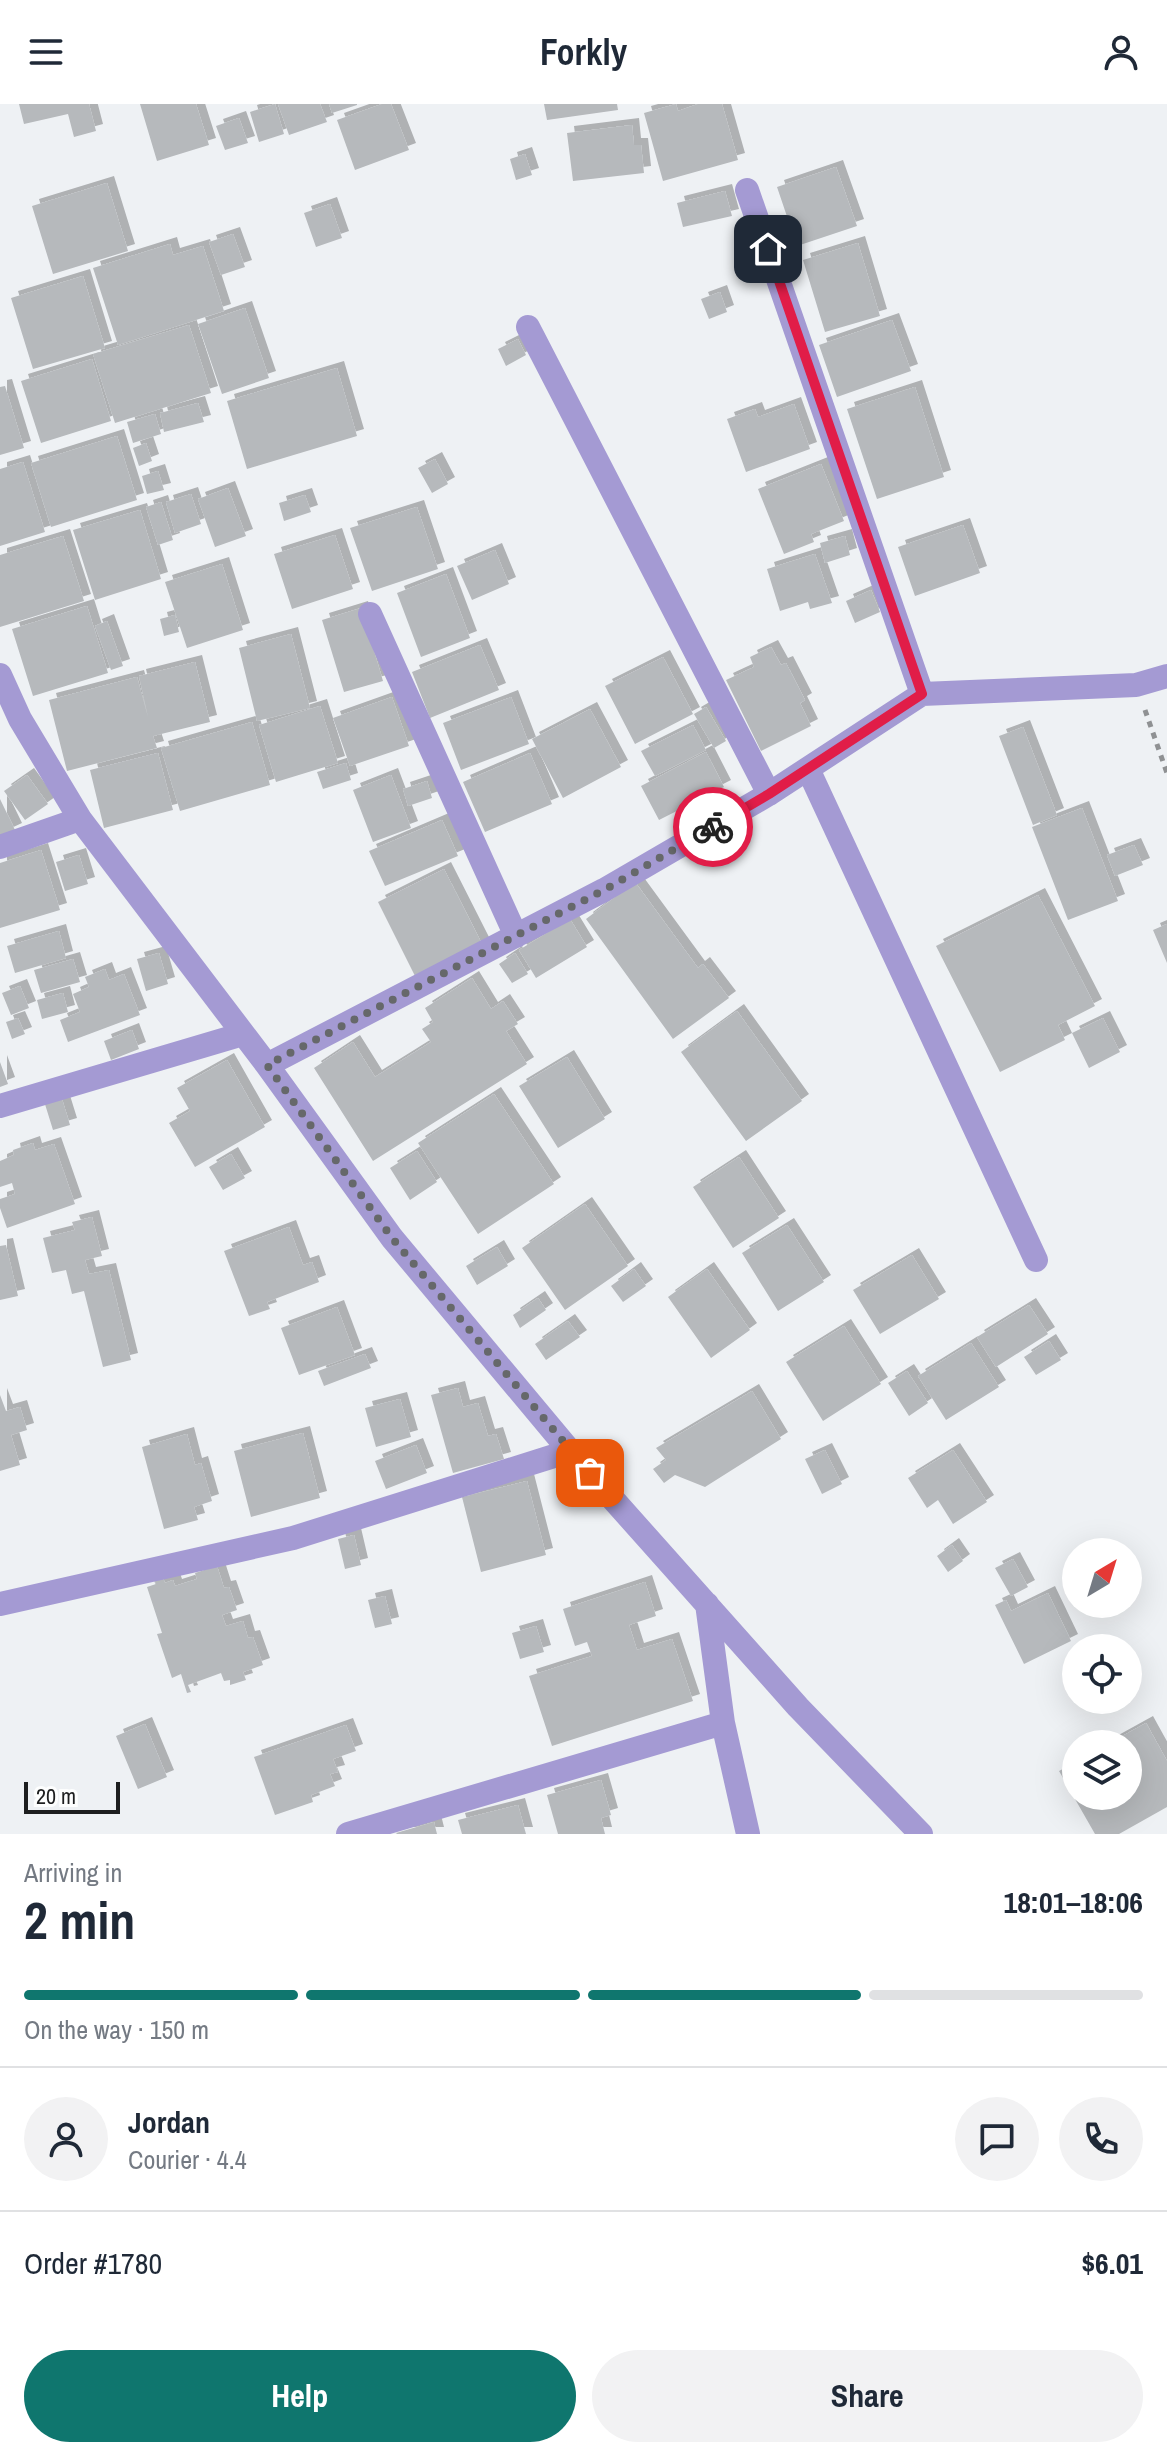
<!DOCTYPE html>
<html lang="en">
<head>
<meta charset="utf-8">
<style>
	:root { --surface:#fff; --page:#f2f2f3; --text:#1f2937; --muted:#747a83; --line:#e0e1e3; --accent:#0f766e }
	body { margin:0; font-family:"Archivo Narrow",sans-serif; background:var(--page); color:var(--text); height:100vh; display:flex; flex-direction:column; font-size:30px; white-space:nowrap }
	* { box-sizing:border-box; margin:0 }
	p { font-size:26px; color:var(--muted) }
	.icon { flex:none; width:44px; height:44px; fill:none; stroke:currentColor; stroke-width:2; stroke-linecap:round; stroke-linejoin:round }
	.map { position:relative; height:1730px; overflow:hidden }
	.sheet { display:flex; flex-direction:column; background:var(--surface); flex:1 }
	.sheet>* { flex:none }
	.needle { width:52px; rotate:38deg }
	.tools { position:absolute; left:1062px; top:1434px; display:grid; gap:16px }
	.tools a { display:grid; place-items:center; width:80px; height:80px; border-radius:50%; background:var(--surface); box-shadow:0 8px 32px #0002; font-size:40px }
	.scale { position:absolute; left:24px; bottom:20px; width:96px; box-sizing:border-box; padding-left:8px; border:4px solid #1d1e1f; border-top:0; font-size:22px; line-height:28px; white-space:nowrap; color:#1d1e1f; -webkit-text-stroke:6px #fdfefe; paint-order:stroke }
	.pin { position:absolute; display:grid; place-items:center; width:68px; height:68px; color:#fff; margin:-34px; border-radius:16px; box-shadow:0 4px 12px #0006 }
	.courier { position:absolute; display:grid; place-items:center; width:80px; height:80px; margin:-40px; border:6px solid #e11d48; border-radius:50%; background:#fff; color:#222; box-shadow:0 2px 10px #0007 }
	.headline em { font-style:normal; font-weight:700 }
	.headline div { display:flex; flex-direction:column-reverse }
	.headline { display:flex; align-items:center; justify-content:space-between; height:136px; padding:0 24px }
	h1 { font-size:52px; font-weight:700; line-height:60px }
	.bar { display:grid; grid-template-columns:repeat(4,1fr); gap:12px 8px; align-content:center; height:96px; padding:0 24px }
	.bar i { height:10px; border-radius:6px; background:var(--line) }
	.bar .current { background:var(--accent) }
	.bar p { grid-column:span 4 }
	.line { display:flex; align-items:center; gap:20px; padding:0 24px; border-top:2px solid var(--line) }
	.line div { flex:1 }
	.round { display:grid; place-items:center; flex:none; width:84px; height:84px; border-radius:42px; background:var(--page) }
	.cta { display:flex; gap:16px; margin-top:auto; padding:16px 24px }
	.cta a { flex:1; height:92px; border-radius:48px; background:var(--accent); color:#fff; font-size:32px; font-weight:700; line-height:92px; text-align:center }
	.cta a+a { background:var(--page); color:var(--text) }
	header { display:flex; justify-content:space-between; align-items:center; height:104px; padding:0 24px; background:var(--surface); font-size:36px; font-weight:700 }
	.map>svg:first-child { display:block }
</style>
</head>
<body>
<header><svg class="icon" aria-label="menu" viewBox="0 0 24 24"><path d="M4 6h16M4 12h16M4 18h16"/></svg>Forkly<svg class="icon" aria-label="person" viewBox="0 0 24 24"><circle cx="12" cy="8" r="4"/><path d="M4 21q1-7 8-7t8 7"/></svg></header>
<div class="map">
<svg width="1167" height="1730" viewBox="0 0 1167 1730">
	<defs>
		<filter id="shadow"><feDropShadow dx="7" dy="-7" stdDeviation="0" flood-color="#0004"/></filter>
	</defs>
	<rect width="100%" height="100%" fill="#eef1f4"/>
	<path fill="#b6b9bc" filter="url(#shadow)" d="M19 0H89L96 27 74 33 68 10 24 20Z
		M140 0H196L209 41 157 57Z
		M275 0 284 30 259 38 250 8Z
		M278 0H320L327 18 289 31Z
		M329 0H357V1L332 9Z
		M382 0H391L409 46 355 66 337 16Z
		M544 0H617L618 6 547 16Z
		M676 0 678 7 698 0H722L738 56 663 77 644 9Z
		M239 14 248 39 225 46 216 22Z
		M632 21 634 41H641L644 69 573 77 567 29Z
		M525 50 532 71 516 76 510 55Z
		M836 63 857 122 797 142 777 83Z
		M107 79 128 147 53 170 32 102Z
		M725 87 732 112 683 123 677 99Z
		M330 100 342 134 316 143 304 109Z
		M233 130 245 163 221 171 209 138Z
		M858 139 880 212 825 228 803 156Z
		M170 140 173 151 203 142 224 207 118 241 93 164Z
		M83 172 105 244 33 265 11 194Z
		M720 188 727 208 709 215 701 195Z
		M245 204 269 274 222 290 198 220Z
		M892 216 911 267 837 293 819 241Z
		M189 221 211 289 115 319 93 250Z
		M518 235 526 251 506 262 498 245Z
		M92 255 111 317 41 339 21 277Z
		M337 264 357 332 247 365 227 297Z
		M5 282 24 344 0 351V283Z
		M915 283 944 373 877 395 847 305Z
		M198 299 204 318 164 328 160 309Z
		M794 300 810 345 746 368 727 315 755 305 758 313Z
		M155 310 161 330 133 339 127 318Z
		M117 332 137 396 51 423 31 359Z
		M146 339 152 357 139 362 133 344Z
		M435 355 448 380 432 389 418 364Z
		M23 358 45 428 0 442V365Z
		M821 360 844 417 811 430 814 438 784 450 758 385Z
		M158 367 164 386 147 390 142 372Z
		M228 384 246 432 215 443 198 395Z
		M191 390 201 420 175 429 166 398Z
		M305 391 311 408 284 417 279 399Z
		M161 398 173 436 158 441 146 403Z
		M417 403 438 465 372 487 350 424Z
		M140 406 161 475 95 496 73 426Z
		M963 421 980 469 915 492 898 443Z
		M335 431 353 485 292 505 274 450Z
		M63 432 84 497 0 523V451Z
		M845 432 850 451 825 459 820 439Z
		M495 446 509 480 472 496 457 462Z
		M815 450 832 499 810 505 808 498 780 507 767 465Z
		M222 460 243 526 187 544 165 478Z
		M446 470 470 534 421 553 397 489Z
		M871 486 880 508 855 519 846 497Z
		M87 502 108 569 33 592 12 525Z
		M361 504 383 577 344 588 322 516Z
		M175 511 179 528 164 532 160 515Z
		M107 517 123 562 111 566 95 522Z
		M291 530 310 604 257 617 239 544Z
		M480 541 499 586 430 614 412 568Z
		M771 543 781 561 786 559 805 596 800 599 811 622 761 647 726 576 754 563 750 553Z
		M663 553 693 610 635 640 605 582Z
		M195 558 210 618 153 632 157 644 67 667 49 596 137 573 148 613 139 572Z
		M392 593 409 642 350 662 333 614Z
		M511 593 529 640 461 666 443 619Z
		M320 602 338 659 276 678 259 621Z
		M706 603 726 637 714 644 694 610Z
		M590 605 621 663 563 694 532 635Z
		M252 618 270 681 180 707 161 644Z
		M693 621 706 646 655 672 641 647Z
		M1023 623 1057 711 1033 721 999 632Z
		M706 648 724 683 659 716 641 682Z
		M158 649 173 706 104 724 90 666Z
		M530 649 552 700 485 728 463 678Z
		M346 659 351 676 323 685 317 668Z
		M27 671 48 700 25 716 4 687Z
		M391 671 411 724 373 738 353 686Z
		M427 677 432 694 408 702 403 685Z
		M0 695 15 726 0 733Z
		M1082 704 1118 797 1068 816 1032 723Z
		M442 716 458 752 385 782 369 747Z
		M1134 741 1143 761 1115 772 1107 751Z
		M41 746 60 806 0 824V759Z
		M79 751 88 780 65 787 56 758Z
		M444 765 482 840 416 874 378 798Z
		M635 778 698 864 703 860 729 894 673 935 586 815Z
		M1038 791 1095 902 1058 921 1065 936 1000 968 936 842Z
		M570 815 587 843 536 874 519 846Z
		M1167 820V859L1153 826Z
		M59 827 66 854 15 869 7 842Z
		M159 849 168 880 146 887 137 855Z
		M515 849 528 870 512 879 499 860Z
		M73 855 80 878 41 889 34 866Z
		M105 865 109 876 124 870 140 911 68 938 60 916 80 908 73 890 89 883 85 873Z
		M472 874 491 905 503 897 518 920 506 927 527 960 373 1057 314 964 353 938 375 973 431 938 422 925 433 918 425 904Z
		M20 882 29 904 11 911 2 889Z
		M63 889 68 908 42 915 37 896Z
		M737 907 802 997 746 1037 681 948Z
		M18 914 25 930 12 935 6 918Z
		M1103 914 1120 948 1089 964 1072 929Z
		M132 926 139 945 111 956 104 937Z
		M567 953 605 1015 558 1044 519 982Z
		M227 956 265 1023 195 1063 169 1019 190 1007 177 984Z
		M0 958 8 980 0 983Z
		M494 990 554 1080 478 1130 418 1039Z
		M61 992 70 1021 53 1026 44 997Z
		M33 1039 35 1046 54 1040 75 1100 7 1124 0 1104V1095L15 1090 12 1079 0 1083V1057L14 1051 13 1046Z
		M417 1047 437 1078 410 1096 390 1064Z
		M231 1050 245 1074 223 1086 209 1063Z
		M739 1053 779 1114 733 1144 693 1083Z
		M585 1100 628 1162 565 1206 522 1144Z
		M92 1113 102 1152 85 1156 89 1170 109 1166 131 1256 103 1263 84 1187 72 1190 66 1166 52 1169 43 1134 75 1126 72 1118Z
		M787 1121 824 1178 778 1207 742 1149Z
		M289 1123 303 1161 312 1158 319 1178 267 1198 270 1205 249 1212 224 1147Z
		M6 1141 18 1192 0 1196V1142Z
		M497 1143 508 1162 477 1181 466 1162Z
		M912 1151 939 1195 880 1230 853 1186Z
		M634 1165 646 1182 623 1198 611 1182Z
		M707 1165 750 1226 711 1254 668 1193Z
		M538 1194 546 1206 520 1224 513 1211Z
		M1029 1201 1048 1230 996 1263 977 1233Z
		M337 1203 355 1251 299 1271 281 1224Z
		M568 1217 580 1233 546 1256 535 1240Z
		M844 1222 881 1280 823 1317 786 1258Z
		M1049 1237 1061 1256 1036 1271 1024 1253Z
		M971 1239 999 1283 946 1316 918 1272Z
		M365 1250 371 1264 324 1282 318 1267Z
		M907 1267 928 1299 909 1312 888 1279Z
		M458 1284 463 1303 478 1299 488 1332 496 1330 504 1355 453 1369 431 1291Z
		M752 1287 781 1335 705 1383 675 1371 664 1379 653 1365 666 1356 656 1344Z
		M0 1291 6 1307 20 1303 27 1326 11 1331 20 1361 0 1367Z
		M400 1295 411 1333 376 1343 365 1304Z
		M303 1329 320 1394 251 1413 234 1347Z
		M187 1330 195 1361 201 1359 212 1397 194 1403 198 1416 164 1425 142 1343Z
		M416 1341 427 1369 386 1385 375 1357Z
		M825 1346 842 1380 822 1390 805 1355Z
		M953 1346 987 1398 953 1420 938 1396 927 1404 908 1374Z
		M527 1377 546 1451 481 1468 462 1393Z
		M354 1431 361 1461 345 1465 338 1435Z
		M952 1441 963 1457 948 1468 937 1452Z
		M1013 1455 1028 1483 1011 1492 995 1464Z
		M217 1462 224 1484 229 1483 237 1506 222 1511 226 1522 243 1517 248 1534 253 1533 263 1561 243 1568 246 1576 230 1581V1576L224 1577 221 1569 188 1581 191 1588 187 1589 181 1570 172 1574 157 1530 162 1529 147 1483 156 1480 154 1474 162 1472 165 1479 173 1476 175 1482 197 1475 195 1469Z
		M645 1478 656 1512 629 1521 637 1546 672 1535 693 1597 552 1642 529 1572 592 1552 587 1538 575 1542 563 1505Z
		M1048 1489 1071 1537 1024 1560 995 1501 1006 1496 1011 1507Z
		M385 1492 392 1520 375 1524 368 1496Z
		M536 1522 544 1548 520 1555 512 1529Z
		M1146 1619 1167 1657V1703L1119 1730H1095L1059 1667 1076 1658V1692H1128V1640H1108Z
		M145 1620 167 1673 138 1685 116 1632Z
		M346 1621 356 1647 333 1655 338 1668 330 1670 335 1682 311 1691 313 1698 275 1711 254 1653Z
		M601 1676 611 1711 601 1714 605 1730H558L547 1691Z
		M518 1701 526 1730H462L458 1716Z
		M434 1718 437 1730H397L396 1729Z"/>
	<g fill="none" stroke-linecap="round" stroke-linejoin="round">
		<path stroke="#8f9193" stroke-width="5" stroke-dasharray="6 6" stroke-linecap="butt" d="M1145 606 1167 669"/>
		<path stroke="#a49ad3" stroke-width="24" d="M747 86 922 590
			M528 223 769 690
			M370 510 516 832
			M0 571 20 615 80 715 267 961 392 1134 570 1347 798 1603 921 1730
			M808 665 1036 1156
			M0 743 80 715
			M267 961 604 786 769 690 922 590 1136 581 1167 572
			M0 1002 243 930
			M0 1500 293 1434 570 1347
			M707 1500 723 1619 748 1730
			M348 1730 723 1619"/>
	</g>
	<g fill="none" stroke-linecap="round" stroke-linejoin="round">
		<path stroke="#66686a" stroke-width="8" stroke-dasharray="0 14.4" d="M590 1369 392 1134 267 961 604 786 713 723"/>
		<path stroke="#e11d48" stroke-width="10" d="M713 723 769 690 922 590 768 145"/>
	</g>
</svg>
<div class="tools">
<a><svg class="needle" viewBox="-14 -14 28 28"><path d="M0-13l5 13h-10z" fill="#e53935"/><path d="M0 13l5-13h-10z" fill="#747a83"/></svg></a>
<a><svg class="icon" aria-label="locate" viewBox="0 0 24 24"><circle cx="12" cy="12" r="6"/><path d="M12 2v4M12 18v4M2 12h4M18 12h4"/></svg></a>
<a><svg class="icon" aria-label="layers" viewBox="0 0 24 24"><path d="M12 4l9 5-9 5-9-5zM3 14l9 5 9-5"/></svg></a>
</div>
<div class="scale">20 m</div>
<div class="pin" style="left:590px;top:1369px;background:#ea580c"><svg class="icon" aria-label="bag" viewBox="0 0 24 24"><path d="M5 8h14l-1 12H6zM9 8a3 3 0 0 1 6 0"/></svg></div>
<div class="pin" style="left:768px;top:145px;background:#1f2937"><svg class="icon" aria-label="home" viewBox="0 0 24 24"><path d="M3 11l9-7 9 7M6 9v11h12V9"/></svg></div>
<div class="courier" style="left:713px;top:723px"><svg class="icon" aria-label="bike" viewBox="0 0 24 24"><circle cx="6" cy="16" r="4"/><circle cx="18" cy="16" r="4"/><path d="M6 16l4-8h5l3 8M10 8l3 8H6M13 5h3"/></svg></div>
</div>
<section class="sheet">
<div class="headline"><div><h1>2 min</h1><p>Arriving in</p></div><em>18:01–18:06</em></div>
<div class="bar"><i class="current"></i><i class="current"></i><i class="current"></i><i></i><p>On the way · 150 m</p></div>
<div class="line" style="height:144px"><a class="round"><svg class="icon" aria-label="person" viewBox="0 0 24 24"><circle cx="12" cy="8" r="4"/><path d="M4 21q1-7 8-7t8 7"/></svg></a><div><b>Jordan</b><p>Courier · 4.4</p></div><a class="round"><svg class="icon" aria-label="chat" viewBox="0 0 24 24"><path d="M4 5h16v11H9l-5 4z"/></svg></a><a class="round"><svg class="icon" aria-label="phone" viewBox="0 0 24 24"><path d="M5 4h4l2 5-3 2q2 4 5 5l2-3 5 2v4C11 20 4 13 5 4z"/></svg></a></div>
<div class="line" style="height:104px"><div>Order #1780</div><b>$6.01</b></div>
<div class="cta"><a>Help</a><a>Share</a></div>
</section>
</body>
</html>
